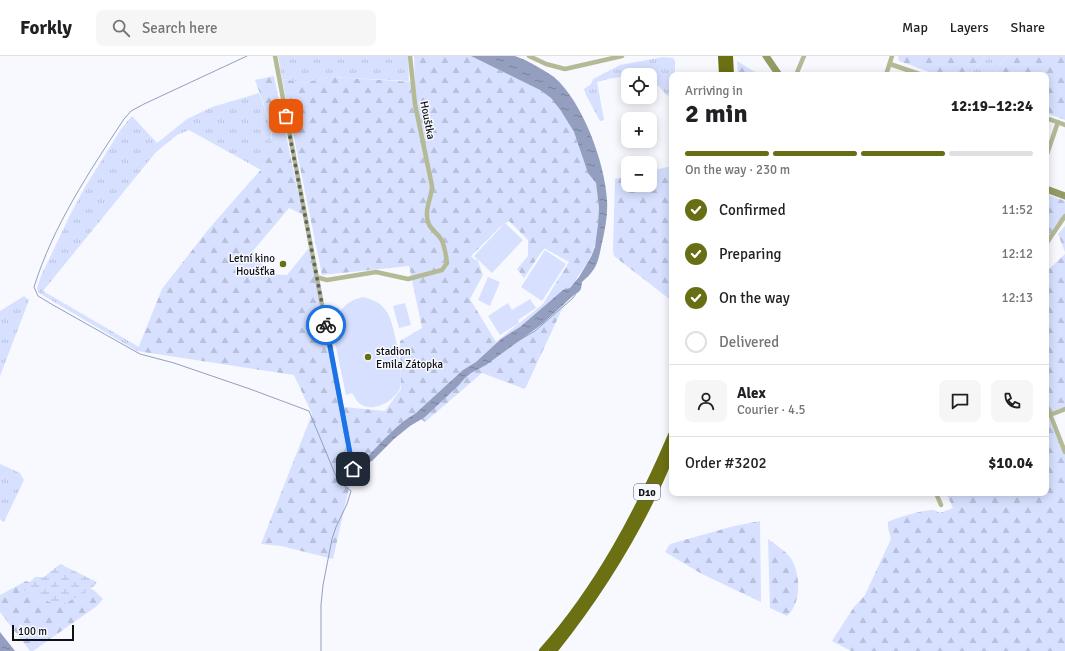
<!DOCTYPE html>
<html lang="en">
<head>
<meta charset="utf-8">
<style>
	:root { --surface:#fff; --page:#f6f6f6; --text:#202124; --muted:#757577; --line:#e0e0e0; --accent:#686e13 }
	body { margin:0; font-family:Signika,sans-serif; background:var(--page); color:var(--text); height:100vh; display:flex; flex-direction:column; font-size:15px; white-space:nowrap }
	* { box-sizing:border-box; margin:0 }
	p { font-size:13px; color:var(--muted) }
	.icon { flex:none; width:22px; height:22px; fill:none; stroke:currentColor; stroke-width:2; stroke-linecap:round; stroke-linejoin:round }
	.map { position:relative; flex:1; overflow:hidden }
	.details { position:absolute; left:669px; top:16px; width:380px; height:424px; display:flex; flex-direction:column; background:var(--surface); border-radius:8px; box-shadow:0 2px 10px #0003 }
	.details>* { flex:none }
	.fabs { position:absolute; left:621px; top:12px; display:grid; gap:8px }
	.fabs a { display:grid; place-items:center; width:36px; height:36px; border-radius:8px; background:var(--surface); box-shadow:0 2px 10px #0003; font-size:20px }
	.scale { position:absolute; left:12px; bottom:10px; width:62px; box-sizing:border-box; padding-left:4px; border:2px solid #101115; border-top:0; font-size:11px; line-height:14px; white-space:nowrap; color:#101115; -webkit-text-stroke:3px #f7f9fe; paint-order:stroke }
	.pin { position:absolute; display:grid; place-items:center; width:34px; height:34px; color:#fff; margin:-17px; border-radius:8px; box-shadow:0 2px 6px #0006 }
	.courier { position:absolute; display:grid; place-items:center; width:40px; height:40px; margin:-20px; border:3px solid #1a73e8; border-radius:50%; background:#fff; color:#222; box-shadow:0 1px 5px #0007 }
	.headline em { font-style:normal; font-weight:800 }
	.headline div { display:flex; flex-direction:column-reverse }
	.headline { display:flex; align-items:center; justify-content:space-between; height:68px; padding:0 16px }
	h1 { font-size:26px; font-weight:800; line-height:30px }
	.bar { display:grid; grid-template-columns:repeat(4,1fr); gap:6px 4px; align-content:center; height:48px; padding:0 16px }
	.bar i { height:5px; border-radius:3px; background:var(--line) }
	.bar .active { background:var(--accent) }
	.bar p { grid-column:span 4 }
	.line { display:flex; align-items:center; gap:10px; padding:0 16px; border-top:1px solid var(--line) }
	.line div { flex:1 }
	.round { display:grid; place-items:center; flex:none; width:42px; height:42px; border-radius:8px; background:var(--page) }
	ol { padding:0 16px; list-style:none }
	li { display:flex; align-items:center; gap:12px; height:44px }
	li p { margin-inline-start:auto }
	li .icon { padding:4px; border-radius:50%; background:var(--accent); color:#fff; stroke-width:4 }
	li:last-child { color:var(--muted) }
	li i { width:22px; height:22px; border:2px solid var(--line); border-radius:50% }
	header { display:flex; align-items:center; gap:24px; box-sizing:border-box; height:56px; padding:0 20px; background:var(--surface); border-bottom:1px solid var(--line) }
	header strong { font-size:19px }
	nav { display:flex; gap:22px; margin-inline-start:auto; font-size:14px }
	.search { width:280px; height:36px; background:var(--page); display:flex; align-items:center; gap:10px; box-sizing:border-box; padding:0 14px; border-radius:8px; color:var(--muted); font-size:15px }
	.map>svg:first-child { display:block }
</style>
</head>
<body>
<header>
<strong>Forkly</strong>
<div class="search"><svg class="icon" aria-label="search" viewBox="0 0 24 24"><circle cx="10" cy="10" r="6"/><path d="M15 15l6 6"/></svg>Search here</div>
<nav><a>Map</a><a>Layers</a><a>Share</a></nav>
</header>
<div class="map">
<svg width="1065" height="595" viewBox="0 0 1065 595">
	<defs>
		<pattern id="grass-tufts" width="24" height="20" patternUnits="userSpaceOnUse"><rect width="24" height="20" fill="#d7e1ff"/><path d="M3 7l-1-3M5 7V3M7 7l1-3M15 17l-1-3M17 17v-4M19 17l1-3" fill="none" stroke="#b8c0da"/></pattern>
		<pattern id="forest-firs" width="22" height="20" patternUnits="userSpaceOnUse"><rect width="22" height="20" fill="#d7e1ff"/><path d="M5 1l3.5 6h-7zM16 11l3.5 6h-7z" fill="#b8c0da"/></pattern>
		<pattern id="wetland-marsh" width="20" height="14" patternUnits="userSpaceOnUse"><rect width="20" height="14" fill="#d7e1ff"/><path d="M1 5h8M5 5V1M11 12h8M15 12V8" fill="none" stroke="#b8c0da"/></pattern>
		<pattern id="water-ripples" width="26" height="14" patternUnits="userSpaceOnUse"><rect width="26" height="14" fill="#949ebf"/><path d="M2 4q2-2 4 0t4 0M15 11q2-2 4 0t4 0" fill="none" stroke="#777f9a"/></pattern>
	</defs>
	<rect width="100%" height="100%" fill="#f7f9fe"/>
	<path fill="url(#grass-tufts)" d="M278 0H408L409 25 329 21 304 27 282 23Z
		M985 0H1007L992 19H970Z
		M663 1 673 2 675 7V19H672V40L666 39 659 30 650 29V19H639L638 18 608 23 597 26 604 64 600 65 586 39 584 33 591 28 593 23 620 9Z
		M259 37C268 61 281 91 261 114L189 74 177 79 156 96 43 235 139 291 137 295 39 237 37 232 41 220 71 157 85 131 121 73 132 60 157 87 187 63 212 51Z
		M24 240 29 244 0 320V255Z
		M0 408 20 417 24 424 4 466 0 463Z"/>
	<path fill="url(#forest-firs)" fill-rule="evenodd" d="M414 0H471L540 34 551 42 563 58 574 76 588 116 596 127 599 152 597 183 590 203 576 223 525 333 482 317 425 366 413 358 353 414 333 503 281 490 261 488 312 358 294 319 137 295 162 233 207 175 264 110 271 92 272 79 268 60 255 24 274 20 297 132 304 159 289 152 253 195 269 218 287 219 309 192 344 351 385 355 401 333 400 285 422 272 409 210 322 219 282 23 304 27 329 21 415 26ZM509 165 528 184V200L517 213 524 222 544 192 569 206 543 248 496 286 470 243 483 219 477 203 475 204 471 200 500 171Z
		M898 0H985L970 19H938L899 5Z
		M1007 0H1065V64L1046 57V19H992Z
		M737 5 760 19H738Z
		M672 110V245L614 200 613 195 615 123 628 120V129H650V115Z
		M1046 138 1065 145V159L1046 185Z
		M1065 170V196L1058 178Z
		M1065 198V351L1047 358 1065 398V595H851L832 585 854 551 865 539 891 483C890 477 887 472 888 466 895 462 926 453 934 454 936 455 938 456 940 457L953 452 946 437H1046V216Z
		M760 465 761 546 702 518 665 496 670 488 734 470Z
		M768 483C776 489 784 494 790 501 801 517 802 547 787 560L770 552Z
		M26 525 51 536 82 530 94 534 103 543 97 550 33 595H30L0 556V539Z"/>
	<path fill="url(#wetland-marsh)" d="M60 508 97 526 93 531 60 551 19 532 27 529 35 521H44Z"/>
	<path fill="#d7e1ff" d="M505 167 523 184 492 217 474 200Z
		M545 194 566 208 542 245 521 231Z
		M488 221 500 226 490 250 478 244Z
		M363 241C370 243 377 245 382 250 385 253 388 257 389 260 395 273 404 320 400 332 395 344 377 355 364 350 358 348 355 342 352 337L346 339 329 258 339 257C346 247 352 244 363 241Z
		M530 243 536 252 518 264 519 267 500 279 488 260 508 247 512 254Z
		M405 247 411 269 399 272 393 250Z"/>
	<path fill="url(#water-ripples)" d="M471 0C485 0 500 0 514 0 522 1 547 16 554 21 583 46 605 107 607 144 608 159 605 173 602 187 600 195 599 205 594 213 591 218 586 222 582 226 581 232 582 235 575 238L542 268 486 309 471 317 465 322 459 329 425 361 410 370 394 383 372 405 370 406 367 401C382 386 398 367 416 357L463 314 476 306 501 283 520 271 563 234 570 232 579 221 591 201 595 191 598 168 599 152 596 127 588 117 574 76 561 55 551 42 540 34Z
		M0 576 15 595H0Z"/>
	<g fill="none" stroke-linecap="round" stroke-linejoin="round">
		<path stroke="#949ebf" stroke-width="1" d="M247 0 144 48 131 55 124 63C89 116 53 170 34 231L38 240 53 249 140 298 174 307 250 333 309 355 338 425 351 435 347 448 336 471 332 483 323 529 321 549V595
			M511 289 535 275 573 242 577 236"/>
		<path stroke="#b5ba96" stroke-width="4.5" d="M275 0 353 413
			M529 0 546 8 565 13 622 0
			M890 8 922 19
			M796 19 804 0
			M886 19 892 0
			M1046 62 1065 69
			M1046 101 1058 66
			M1046 188 1065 160
			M316 221 327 224 376 216 408 223 442 214 447 207C446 200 445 190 441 183 436 175 427 172 427 160 426 149 432 140 432 130L415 48 410 0
			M1046 348 1065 396
			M1050 359 1065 353
			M936 437 941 449"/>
		<path stroke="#959b64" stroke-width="7" d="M766 0 779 19
			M1046 133 1065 140"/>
		<path stroke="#6b7012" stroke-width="8" d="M722 0 723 19
			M729 0 730 19
			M543 595C599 532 639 456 672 379
			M553 595C602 534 642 468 672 396"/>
	</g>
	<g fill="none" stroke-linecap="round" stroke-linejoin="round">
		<path stroke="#616267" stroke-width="4" stroke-dasharray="0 7.2" d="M286 60 326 269"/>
		<path stroke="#1a73e8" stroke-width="5" d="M326 269 353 413"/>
	</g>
	<g fill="#686e13" stroke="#f7f9fe" stroke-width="1.5">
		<circle cx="283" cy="208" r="4"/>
		<circle cx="368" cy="301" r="4"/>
	</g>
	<g text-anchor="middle" stroke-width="3" stroke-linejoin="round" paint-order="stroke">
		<rect fill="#f7f9fe" stroke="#55575b" stroke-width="1" x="634" y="428" width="26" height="16" rx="3"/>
		<g font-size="10" font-weight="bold" fill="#101115">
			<text x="647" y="440">D10</text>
		</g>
		<g font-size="11" fill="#101115" stroke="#f7f9fe">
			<text transform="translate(428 64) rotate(79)" y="4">Houštka</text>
		</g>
		<g font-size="11" fill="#101115" stroke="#f7f9fe" text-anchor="end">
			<text x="275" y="206">Letní kino<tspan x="275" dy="13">Houšťka</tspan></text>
			<text x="376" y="299" text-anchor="start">stadion<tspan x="376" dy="13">Emila Zátopka</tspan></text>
		</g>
	</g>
</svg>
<div class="fabs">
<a><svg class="icon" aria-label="locate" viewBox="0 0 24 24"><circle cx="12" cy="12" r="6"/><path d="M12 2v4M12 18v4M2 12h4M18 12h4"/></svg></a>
<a>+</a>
<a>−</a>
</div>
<div class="scale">100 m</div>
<div class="pin" style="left:286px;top:60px;background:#ea580c"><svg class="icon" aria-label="bag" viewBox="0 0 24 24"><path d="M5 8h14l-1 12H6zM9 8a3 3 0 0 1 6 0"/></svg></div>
<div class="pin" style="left:353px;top:413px;background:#1f2937"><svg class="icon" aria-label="home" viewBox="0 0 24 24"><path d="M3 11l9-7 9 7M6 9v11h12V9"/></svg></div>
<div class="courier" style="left:326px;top:269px"><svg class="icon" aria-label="bike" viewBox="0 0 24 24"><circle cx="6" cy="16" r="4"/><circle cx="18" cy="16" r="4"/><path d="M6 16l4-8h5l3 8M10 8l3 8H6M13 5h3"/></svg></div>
<section class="details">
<div class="headline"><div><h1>2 min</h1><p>Arriving in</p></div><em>12:19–12:24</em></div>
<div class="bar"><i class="active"></i><i class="active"></i><i class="active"></i><i></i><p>On the way · 230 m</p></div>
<ol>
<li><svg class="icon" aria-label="check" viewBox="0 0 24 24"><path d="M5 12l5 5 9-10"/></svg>Confirmed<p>11:52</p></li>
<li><svg class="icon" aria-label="check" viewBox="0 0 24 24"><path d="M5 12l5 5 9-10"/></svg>Preparing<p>12:12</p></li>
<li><svg class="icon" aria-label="check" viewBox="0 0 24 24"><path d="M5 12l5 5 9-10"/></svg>On the way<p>12:13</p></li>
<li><i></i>Delivered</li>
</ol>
<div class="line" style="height:72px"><a class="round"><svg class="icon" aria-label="person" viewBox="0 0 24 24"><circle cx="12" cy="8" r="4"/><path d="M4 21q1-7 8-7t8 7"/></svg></a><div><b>Alex</b><p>Courier · 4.5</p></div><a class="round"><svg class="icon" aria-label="chat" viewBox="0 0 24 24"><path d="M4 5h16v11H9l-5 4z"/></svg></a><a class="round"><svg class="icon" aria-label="phone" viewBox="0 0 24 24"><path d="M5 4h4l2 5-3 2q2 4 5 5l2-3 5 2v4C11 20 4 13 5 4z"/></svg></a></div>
<div class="line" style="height:52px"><div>Order #3202</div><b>$10.04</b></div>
</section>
</div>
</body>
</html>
